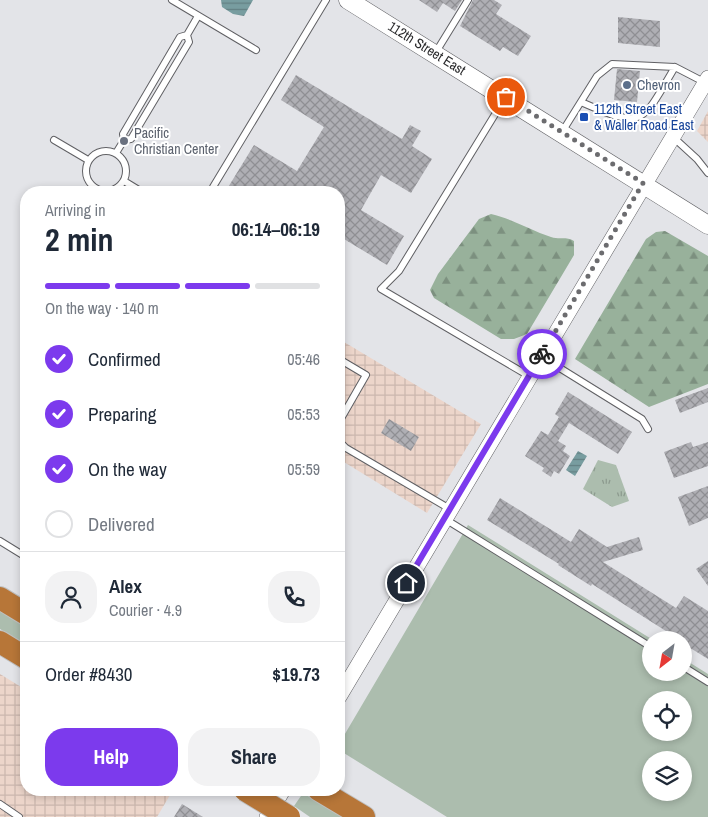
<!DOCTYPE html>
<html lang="en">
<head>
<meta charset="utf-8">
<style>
	:root { --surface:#fff; --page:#f2f2f3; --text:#1f2937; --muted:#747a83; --line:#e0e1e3; --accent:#7c3aed }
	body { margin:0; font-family:"Archivo Narrow",sans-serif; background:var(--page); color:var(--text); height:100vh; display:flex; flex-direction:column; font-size:19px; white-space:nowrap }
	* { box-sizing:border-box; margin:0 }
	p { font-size:16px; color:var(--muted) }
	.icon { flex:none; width:28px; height:28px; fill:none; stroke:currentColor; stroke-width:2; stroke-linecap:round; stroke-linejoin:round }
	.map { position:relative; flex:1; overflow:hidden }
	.drawer { position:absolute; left:20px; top:186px; width:325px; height:610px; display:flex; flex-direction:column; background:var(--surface); border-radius:20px; box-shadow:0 2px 8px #0003 }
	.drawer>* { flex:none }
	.needle { width:32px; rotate:211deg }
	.buttons { position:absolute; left:642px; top:631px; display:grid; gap:10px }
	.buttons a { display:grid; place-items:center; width:50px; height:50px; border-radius:50%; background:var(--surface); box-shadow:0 2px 8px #0003; font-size:25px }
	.pin { position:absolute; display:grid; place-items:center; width:42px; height:42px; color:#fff; margin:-21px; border:2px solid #fff; border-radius:50%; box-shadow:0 1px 5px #0007 }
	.courier { position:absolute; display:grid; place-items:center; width:50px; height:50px; margin:-25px; border:4px solid #7c3aed; border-radius:50%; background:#fff; color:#222; box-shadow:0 1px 6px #0007 }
	.headline em { font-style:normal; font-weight:700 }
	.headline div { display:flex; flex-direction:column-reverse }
	.headline { display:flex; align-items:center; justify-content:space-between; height:85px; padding:0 25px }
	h1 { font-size:32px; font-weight:700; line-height:38px }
	.bar { display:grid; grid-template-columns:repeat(4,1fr); gap:8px 5px; align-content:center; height:60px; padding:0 25px }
	.bar i { height:6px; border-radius:4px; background:var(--line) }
	.bar .on { background:var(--accent) }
	.bar p { grid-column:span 4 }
	.line { display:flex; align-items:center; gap:12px; padding:0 25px; border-top:1px solid var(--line) }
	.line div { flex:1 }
	.round { display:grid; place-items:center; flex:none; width:52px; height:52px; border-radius:20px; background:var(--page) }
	ol { padding:0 25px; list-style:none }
	li { display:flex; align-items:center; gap:15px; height:55px }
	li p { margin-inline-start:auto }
	li .icon { padding:5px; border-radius:50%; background:var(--accent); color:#fff; stroke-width:4 }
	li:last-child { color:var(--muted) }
	li i { width:28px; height:28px; border:2px solid var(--line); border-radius:50% }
	.button { display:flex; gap:10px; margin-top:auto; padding:10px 25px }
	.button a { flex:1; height:58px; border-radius:20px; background:var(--accent); color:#fff; font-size:20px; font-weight:700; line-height:58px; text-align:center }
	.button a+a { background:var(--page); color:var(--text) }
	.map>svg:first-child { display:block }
</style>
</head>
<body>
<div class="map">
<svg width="708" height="817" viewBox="0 0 708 817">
	<defs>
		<pattern id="industrial-grid" width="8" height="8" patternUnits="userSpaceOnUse" patternTransform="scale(1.25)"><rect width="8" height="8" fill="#ecd5ca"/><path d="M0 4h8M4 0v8" fill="none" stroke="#cbb7ae"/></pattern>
		<pattern id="forest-firs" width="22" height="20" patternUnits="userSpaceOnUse" patternTransform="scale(1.25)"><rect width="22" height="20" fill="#98b19b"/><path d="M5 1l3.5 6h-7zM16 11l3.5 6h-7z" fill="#7c907f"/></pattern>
		<pattern id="park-tufts" width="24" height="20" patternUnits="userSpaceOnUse" patternTransform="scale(1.25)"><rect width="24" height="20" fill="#acbdae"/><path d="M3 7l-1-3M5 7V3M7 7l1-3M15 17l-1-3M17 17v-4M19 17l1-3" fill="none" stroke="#8c9a8e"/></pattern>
		<pattern id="water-rules" width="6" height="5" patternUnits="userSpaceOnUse" patternTransform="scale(1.25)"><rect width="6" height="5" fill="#789da0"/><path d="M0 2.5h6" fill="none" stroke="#638083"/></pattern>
		<pattern id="building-cross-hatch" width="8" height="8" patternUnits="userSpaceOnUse" patternTransform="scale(1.25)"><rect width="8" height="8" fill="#afafb4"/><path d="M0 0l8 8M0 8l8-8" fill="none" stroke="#8f8f93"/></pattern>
	</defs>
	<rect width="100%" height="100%" fill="#e3e4e8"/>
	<path fill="url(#industrial-grid)" d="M708 111V142L697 131Z
		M339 339 481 424 427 513 339 459Z
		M0 674 26 690V790H173L157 817H0Z"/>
	<path fill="#acbdae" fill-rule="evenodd" d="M468 525 653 640 651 672H684V659L708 674V817H447L339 750V744ZM651 700H684V732H651ZM651 760H684V792H651Z
		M0 611 26 627V645L0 629Z
		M303 793 343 817H310L294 806Z"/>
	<path fill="url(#forest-firs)" d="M491 214C513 219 530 230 551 237 560 240 566 236 574 241V255L527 334 514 339H501L434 298 430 290 438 274 479 219Z
		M665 231 708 256V384L649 407 575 359 646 239 656 232Z"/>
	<path fill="url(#park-tufts)" d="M598 460 616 465 629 501 612 507 583 489Z"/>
	<path fill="url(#water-rules)" d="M221 0H253L244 16 233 14 222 7Z
		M578 451 587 456 575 476 566 470Z"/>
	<path fill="url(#building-cross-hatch)" d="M419 0H462L455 11 443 3 437 12Z
		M473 0H494L502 5 496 14 531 36 518 56 503 47 500 51 460 26Z
		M618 17 660 21V47L618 43Z
		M617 69 640 71 637 102 614 100Z
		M296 75 402 139 410 125 421 131 412 146 432 159 411 193 381 175 361 210 404 236 387 265 339 236V192H234L227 189 254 145 297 171 324 127 281 100Z
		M708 388V402L680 413 675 400Z
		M568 392 632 432 618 454 569 423 558 441 566 446 563 451 570 456 559 474 554 471 551 477 542 471 544 468 525 456 541 431 548 435 559 417 555 414Z
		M389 419 419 437 411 451 381 433Z
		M691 442 693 447 708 442V466L674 478 664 452Z
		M708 486V518L689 526 678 497Z
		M500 498 571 542 579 529 607 547 639 537 643 550 603 562 676 608 684 596 708 611V659L687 646 684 640H680L592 584 591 586 558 565 559 564 487 520Z
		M708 561V586L696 569Z
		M182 804 203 817H174Z"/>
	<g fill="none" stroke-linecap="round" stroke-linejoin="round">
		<g stroke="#606064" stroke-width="8">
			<path id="service" d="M172 0 256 50
				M436 52 468 0
				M505 98 399 271 381 289 529 376
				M581 102C645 130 641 124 675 67
				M562 132 597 76 612 64 675 67 704 82
				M673 137 697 159 708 173
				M54 140 88 160
				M124 140 131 139 189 42 187 35 198 16
				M86 171a20 20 0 1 1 40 0a20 20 0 1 1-40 0Z
				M116 153 124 140 123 134 180 37 187 35
				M124 181 142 192
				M213 187 326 0
				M542 357 642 419 648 429
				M339 359 366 375 339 422
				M339 441 346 448 450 509
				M445 519 651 647
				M0 541 26 557
				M684 667 708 682
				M0 804 19 817"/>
		</g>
		<g stroke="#606064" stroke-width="16">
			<path id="tertiary" d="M339 697 708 78
				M267 817 283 790"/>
		</g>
		<g stroke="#606064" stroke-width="19">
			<path id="secondary" d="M348 0 708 225"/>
		</g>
		<g stroke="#c0c0c0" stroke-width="24">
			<path id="motorway" d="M0 598 26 614
				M0 642 26 658
				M319 790 364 817"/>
		</g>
		<use href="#service" stroke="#fff" stroke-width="6"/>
		<use href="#tertiary" stroke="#fff" stroke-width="15"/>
		<use href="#secondary" stroke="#fff" stroke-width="18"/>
		<use href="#motorway" stroke="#b77638" stroke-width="22"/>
		<g stroke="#c0c0c0" stroke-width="24" stroke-linecap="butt">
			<path id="motorway-bridge" d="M245 790 289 817"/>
		</g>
		<use href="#motorway-bridge" stroke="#b77638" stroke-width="22"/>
	</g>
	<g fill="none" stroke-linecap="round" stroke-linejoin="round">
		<path stroke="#6c6c6f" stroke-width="5" stroke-dasharray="0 9" d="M506 97 643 183 542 354"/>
		<path stroke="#7c3aed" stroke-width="6" d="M406 583 542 354"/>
	</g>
	<circle fill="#5c6f8a" stroke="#fff" stroke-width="2" cx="627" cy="85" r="5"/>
	<rect fill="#1a4fb4" stroke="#fff" stroke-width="2" x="579" y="112" width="10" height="10" rx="2.5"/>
	<circle fill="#6b7280" stroke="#fff" stroke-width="2" cx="124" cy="141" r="5"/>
	<g text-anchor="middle" stroke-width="4" stroke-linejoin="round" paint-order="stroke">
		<g font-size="14" fill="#2c2c2e" stroke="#fff">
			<text transform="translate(427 48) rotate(32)" y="5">112th Street East</text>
		</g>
		<g font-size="14" fill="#4e5e75" stroke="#fff" text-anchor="start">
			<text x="637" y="90">Chevron</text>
		</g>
		<g font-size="14" fill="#164399" stroke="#fff" text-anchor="start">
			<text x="594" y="114">112th Street East<tspan x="594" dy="16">&amp; Waller Road East</tspan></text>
		</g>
		<g font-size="14" fill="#5b616d" stroke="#fff" text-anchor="start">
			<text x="134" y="138">Pacific<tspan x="134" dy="16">Christian Center</tspan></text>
		</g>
	</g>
</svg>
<div class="buttons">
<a><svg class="needle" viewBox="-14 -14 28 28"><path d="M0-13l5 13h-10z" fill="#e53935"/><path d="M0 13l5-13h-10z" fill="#747a83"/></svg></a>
<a><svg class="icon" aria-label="locate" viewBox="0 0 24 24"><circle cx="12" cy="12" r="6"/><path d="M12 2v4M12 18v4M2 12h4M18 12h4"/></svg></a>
<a><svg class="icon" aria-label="layers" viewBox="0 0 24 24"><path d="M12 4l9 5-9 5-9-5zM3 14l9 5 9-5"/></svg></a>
</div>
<div class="pin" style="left:506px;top:97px;background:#ea580c"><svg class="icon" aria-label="bag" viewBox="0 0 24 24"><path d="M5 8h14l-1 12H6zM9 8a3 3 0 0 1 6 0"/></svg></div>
<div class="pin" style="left:406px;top:583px;background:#1f2937"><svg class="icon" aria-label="home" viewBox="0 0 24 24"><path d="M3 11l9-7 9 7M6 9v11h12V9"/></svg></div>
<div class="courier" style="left:542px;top:354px"><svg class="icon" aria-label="bike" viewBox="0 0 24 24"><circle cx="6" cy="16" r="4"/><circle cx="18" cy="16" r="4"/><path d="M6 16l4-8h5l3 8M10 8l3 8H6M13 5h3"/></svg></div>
<section class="drawer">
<div class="headline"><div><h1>2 min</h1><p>Arriving in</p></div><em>06:14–06:19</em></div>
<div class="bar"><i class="on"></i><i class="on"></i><i class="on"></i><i></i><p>On the way · 140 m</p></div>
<ol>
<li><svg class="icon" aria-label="check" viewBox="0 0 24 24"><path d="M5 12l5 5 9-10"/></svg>Confirmed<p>05:46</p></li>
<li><svg class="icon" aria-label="check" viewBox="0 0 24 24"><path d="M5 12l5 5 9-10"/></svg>Preparing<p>05:53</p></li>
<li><svg class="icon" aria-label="check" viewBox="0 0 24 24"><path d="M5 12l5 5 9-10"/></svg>On the way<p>05:59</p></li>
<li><i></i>Delivered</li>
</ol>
<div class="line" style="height:90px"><a class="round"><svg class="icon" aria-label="person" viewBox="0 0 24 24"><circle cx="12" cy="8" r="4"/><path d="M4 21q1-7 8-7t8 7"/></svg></a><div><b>Alex</b><p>Courier · 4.9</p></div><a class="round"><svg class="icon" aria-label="phone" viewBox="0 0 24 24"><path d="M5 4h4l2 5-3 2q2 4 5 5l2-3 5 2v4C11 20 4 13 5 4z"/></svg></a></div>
<div class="line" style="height:65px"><div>Order #8430</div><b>$19.73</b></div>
<div class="button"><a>Help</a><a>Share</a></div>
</section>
</div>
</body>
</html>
